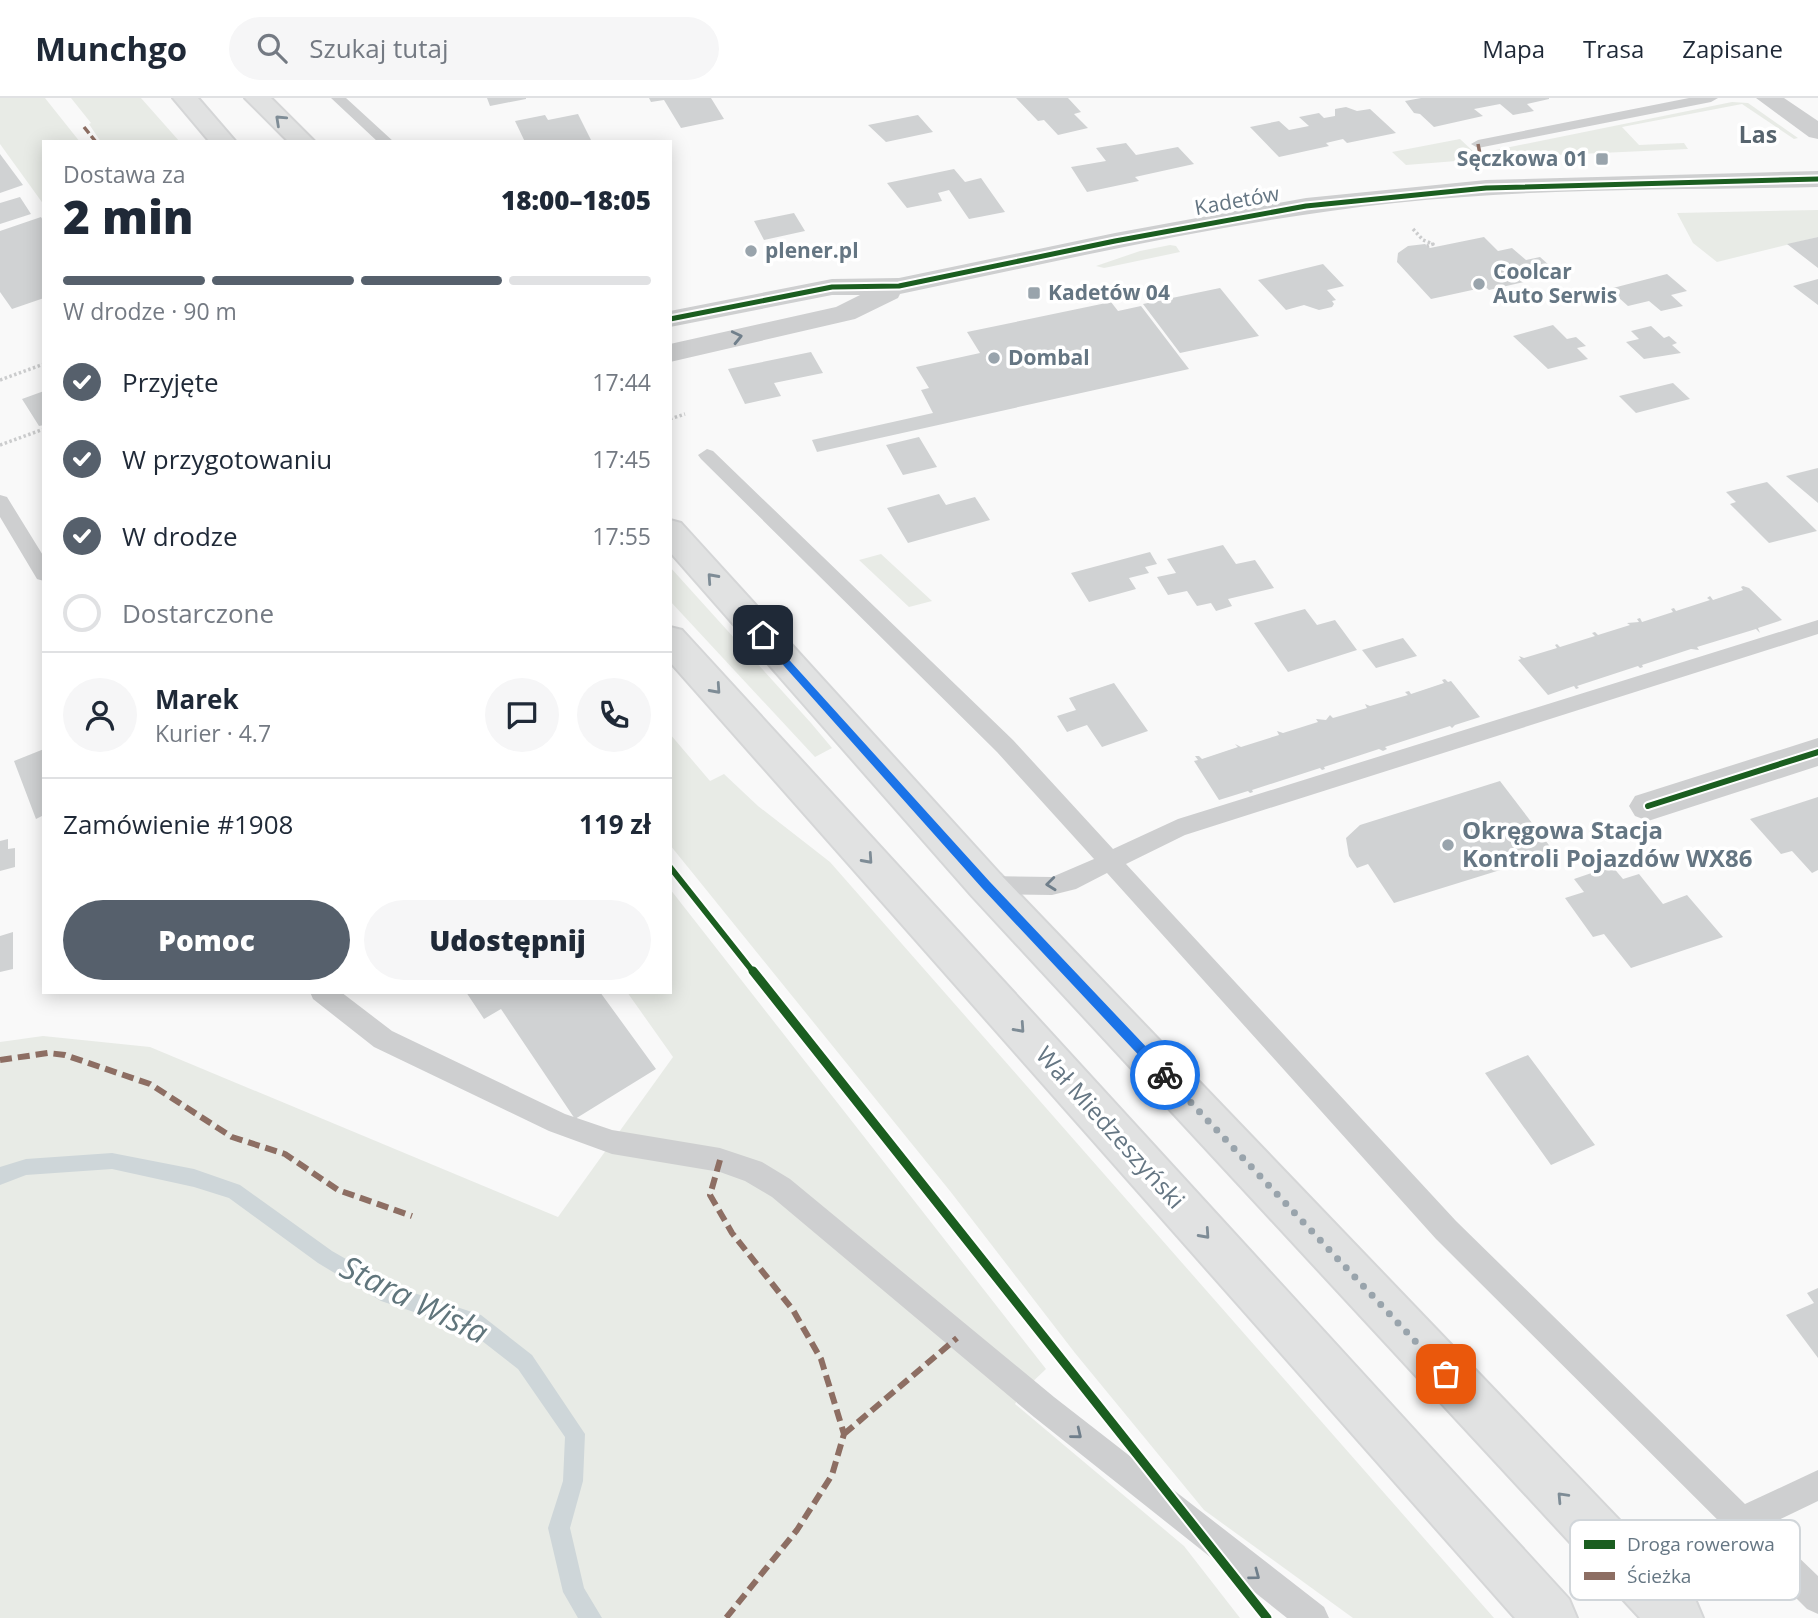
<!DOCTYPE html>
<html lang="pl">
<head>
<meta charset="utf-8">
<style>
	:root { --surface:#fff; --page:#f6f6f7; --text:#1f2937; --muted:#747a83; --line:#e0e1e3; --accent:#56606c }
	body { margin:0; font-family:"Open Sans",sans-serif; background:var(--page); color:var(--text); height:100vh; display:flex; flex-direction:column; font-size:26px; white-space:nowrap }
	* { box-sizing:border-box; margin:0 }
	p { font-size:23px; color:var(--muted) }
	.icon { flex:none; width:38px; height:38px; fill:none; stroke:currentColor; stroke-width:2; stroke-linecap:round; stroke-linejoin:round }
	.map { position:relative; flex:1; overflow:hidden }
	.panel { position:absolute; left:42px; top:42px; width:630px; height:854px; display:flex; flex-direction:column; background:var(--surface); border-radius:0px; box-shadow:0 4px 18px #0003 }
	.panel>* { flex:none }
	.pin { position:absolute; display:grid; place-items:center; width:60px; height:60px; color:#fff; margin:-30px; border-radius:14px; box-shadow:0 4px 10px #0006 }
	.courier { position:absolute; display:grid; place-items:center; width:70px; height:70px; margin:-35px; border:5px solid #1a73e8; border-radius:50%; background:#fff; color:#222; box-shadow:0 2px 9px #0007 }
	.summary em { font-style:normal; font-weight:800 }
	.summary div { display:flex; flex-direction:column-reverse }
	.summary { display:flex; align-items:center; justify-content:space-between; height:119px; padding:0 21px }
	h1 { font-size:46px; font-weight:800; line-height:52px }
	.bar { display:grid; grid-template-columns:repeat(4,1fr); gap:10px 7px; align-content:center; height:84px; padding:0 21px }
	.bar i { height:9px; border-radius:5px; background:var(--line) }
	.bar .selected { background:var(--accent) }
	.bar p { grid-column:span 4 }
	.line { display:flex; align-items:center; gap:18px; padding:0 21px; border-top:2px solid var(--line) }
	.line div { flex:1 }
	.round { display:grid; place-items:center; flex:none; width:74px; height:74px; border-radius:37px; background:var(--page) }
	ol { padding:0 21px; list-style:none }
	li { display:flex; align-items:center; gap:21px; height:77px }
	li p { margin-inline-start:auto }
	li .icon { padding:7px; border-radius:50%; background:var(--accent); color:#fff; stroke-width:4 }
	li:last-child { color:var(--muted) }
	li i { width:38px; height:38px; border:4px solid var(--line); border-radius:50% }
	.cta { display:flex; gap:14px; margin-top:auto; padding:14px 21px }
	.cta a { flex:1; height:80px; border-radius:42px; background:var(--accent); color:#fff; font-size:28px; font-weight:800; line-height:80px; text-align:center }
	.cta a+a { background:var(--page); color:var(--text) }
	header { display:flex; align-items:center; gap:42px; box-sizing:border-box; height:98px; padding:0 35px; background:var(--surface); border-bottom:2px solid var(--line) }
	header strong { font-size:33px }
	nav { display:flex; gap:38px; margin-inline-start:auto; font-size:24px }
	.search { width:490px; height:63px; background:var(--page); display:flex; align-items:center; gap:18px; box-sizing:border-box; padding:0 24px; border-radius:38px; color:var(--muted); font-size:26px }
	.map>svg:first-child { display:block }
</style>
</head>
<body>
<header>
<strong>Munchgo</strong>
<div class="search"><svg class="icon" aria-label="search" viewBox="0 0 24 24"><circle cx="10" cy="10" r="6"/><path d="M15 15l6 6"/></svg>Szukaj tutaj</div>
<nav><a>Mapa</a><a>Trasa</a><a>Zapisane</a></nav>
</header>
<div class="map">
<svg width="1818" height="1520" viewBox="0 0 1818 1520">
	<rect width="100%" height="100%" fill="#f9f9f9"/>
	<path fill="#e8ebe6" d="M0 0H45L80 44H44V107L0 46Z
		M71 0H141L180 44H101L89 26 91 25Z
		M1732 4 1748 5 1798 40 1794 41 1742 6 1622 29 1639 47 1684 45 1688 51 1494 60 1406 67 1392 54 1460 41 1476 56Z
		M1818 112V139L1717 164 1693 145 1677 115Z
		M1170 147 1176 148 1180 154 1104 170 1096 168 1140 153Z
		M881 456 932 503 909 509 859 462Z
		M670 469 811 625 832 650 815 659 670 503Z
		M670 636 710 683 724 676 758 708 830 764 1494 1520H1353L1204 1412 1075 1255 950 1093 670 747Z
		M670 791 1046 1271 1023 1293 1015 1306 1184 1448 1240 1520H0V944L43 938 150 949 558 1119 673 959 627 894H670Z"/>
	<g fill="none" stroke-linecap="round" stroke-linejoin="round">
		<path fill="#ced6d9" fill-rule="evenodd" d="M112 1055 194 1071 240 1087 332 1153 393 1188 481 1217 532 1257 585 1336 583 1383 570 1430 584 1490 602 1520H578L563 1494 548 1430 563 1383 565 1339 518 1271 468 1232 381 1203 318 1165 229 1100 194 1089 112 1071 26 1077 0 1087V1069L26 1061Z"/>
	</g>
	<path fill="#d0d2d3" d="M487 0H526V1L490 8Z
		M649 0H711L724 21 681 30 664 2 651 4Z
		M1016 0H1068L1081 14 1074 16 1088 30 1058 37 1044 22 1038 23Z
		M1421 0H1549V1L1527 6 1534 13 1513 17 1500 6 1474 11 1483 18 1434 29 1420 16 1414 15 1405 3Z
		M1346 9 1357 13 1370 11 1396 35 1347 45 1343 41 1326 45 1329 48 1279 59 1250 29 1279 23 1289 32 1309 28 1299 19 1319 15 1324 20 1335 18V11Z
		M578 16 592 44H525L515 23 545 17 548 22Z
		M918 17 933 34 886 44 868 27Z
		M1126 45 1136 57 1178 49 1194 66 1135 79 1139 83 1087 94 1071 69 1106 63 1096 50Z
		M0 56 23 87 0 95Z
		M954 71 965 84 981 80 1005 114 969 121 949 92 938 95 942 103 907 110 887 85Z
		M20 99 31 116 0 126V105Z
		M794 115 805 133 764 142 754 123Z
		M41 119 44 124V200L12 211 0 194V133Z
		M1484 139 1498 153 1512 150 1526 162 1540 159 1559 176 1489 192 1486 189 1431 201 1397 164 1398 155 1408 148 1425 146 1430 150Z
		M1818 139V170L1787 146Z
		M1323 166 1344 188 1327 192 1336 202 1332 203 1334 206 1332 209 1319 212 1304 207 1286 212 1258 182Z
		M1667 176 1687 193 1671 197 1683 208 1661 213 1649 203 1628 208 1609 191Z
		M1818 181V207L1793 188Z
		M1220 190 1259 238 1180 255 1143 206Z
		M1111 204 1118 213 1141 208 1189 271 817 354 812 342 933 315 921 292 929 290 916 269 980 255 967 234Z
		M1553 227 1567 241 1576 239 1586 248 1577 250 1588 261 1548 271 1513 238Z
		M1651 228 1664 240 1669 238 1677 245 1672 247 1681 255 1644 261 1626 244 1639 241 1631 233Z
		M811 254 823 275 774 285 781 298 745 306 728 271Z
		M1673 285 1690 301 1636 315 1619 298Z
		M44 293V327L39 328 22 301Z
		M919 339 937 369 903 377 886 347Z
		M1818 370V405L1786 378Z
		M1767 384 1817 433 1769 445 1730 406 1736 404 1726 394Z
		M939 396 946 407 975 399 990 422 908 445 887 410Z
		M1223 447 1236 466 1255 462 1274 490 1228 501 1232 508 1216 513 1211 505 1197 508 1187 493 1168 497 1157 479 1176 475 1167 461Z
		M1150 454 1157 466 1145 469 1149 475 1129 480 1136 491 1089 504 1071 475Z
		M1743 488 1749 490 1782 522 1758 530 1760 535 1756 531 1697 549 1699 552 1691 551 1642 567 1643 569 1640 570 1638 568 1577 588 1579 590 1576 591 1574 588 1548 597 1518 562 1521 561 1519 558 1524 560 1557 550 1555 547 1557 546 1560 549 1595 538 1592 535 1595 534 1598 537 1630 527 1627 525 1639 524 1637 521 1640 520 1642 524 1673 514 1671 511 1674 510 1676 513 1710 502 1707 500 1710 498 1713 502 1743 492 1741 489Z
		M1305 511 1317 527 1335 522 1357 552 1288 574 1254 525Z
		M1403 540 1417 558 1376 570 1362 552Z
		M1445 581 1448 584 1451 583 1480 619 1455 627 1452 630 1450 628 1385 649 1387 651 1383 653 1379 651 1324 669 1325 671 1322 672 1320 670 1252 692 1253 694 1250 695 1248 693 1219 702 1194 663 1198 662 1195 658H1199L1202 661 1238 649 1235 646 1241 649 1279 637 1277 633 1283 635 1318 624 1316 621 1326 622 1330 617 1333 620 1367 610 1365 606 1370 608 1408 597 1405 594 1409 593 1411 596 1444 585 1442 582Z
		M1114 585 1148 633 1102 649 1087 627 1067 634 1057 618 1076 612 1069 600Z
		M44 651V717L36 721 14 663Z
		M1500 683 1555 755 1394 805 1368 766 1357 770 1349 758 1346 740 1360 727Z
		M1818 699V772L1812 775 1792 753 1781 756 1750 721Z
		M8 741V751L15 750V769L0 773V743Z
		M1612 768 1623 781 1639 776 1663 806 1687 797 1723 839 1631 870 1604 836 1593 839 1565 800 1584 794 1574 781Z
		M13 834V871L0 874V838Z
		M466 894H600L656 971 575 1021 501 911 484 921Z
		M1528 957 1595 1047 1551 1067 1485 975Z
		M1818 1190V1260L1786 1217 1814 1205 1807 1195Z"/>
	<g fill="none" stroke-linecap="round" stroke-linejoin="round">
		<g stroke="#d5d6d7" stroke-width="4">
			<path id="secondary" d="M173 0H198L236 44H210Z
				M245 0H271L315 44H289Z
				M670 422 681 425 1000 776 1695 1501 1703 1520H1640L972 798 670 454Z
				M670 529 682 532 1569 1501 1577 1520H1515L670 564Z"/>
		</g>
		<path stroke="#cbcccd" stroke-width="3.5" stroke-dasharray="2.5 2.5" stroke-linecap="butt" d="M1413 131 1423 142 1433 146 1427 148
			M0 282 44 266
			M670 321 685 316
			M0 347 44 331"/>
		<path fill="#cecfd0" fill-rule="evenodd" d="M331 0H346L394 44H378Z
			M1689 0H1718L1711 4 1478 50 1471 46 1478 42Z
			M707 351 713 353 1013 642 1113 751 1178 721 1818 522V536L1185 737 1126 766 1456 1123 1745 1406 1818 1372V1403L1766 1428 1818 1478V1516L1807 1511 1436 1141 1107 775 1076 791 1052 797 986 796 978 794 974 787 978 780 986 778 1052 779 1094 761 997 654 701 361 698 357Z
			M0 397 7 399 44 459V483L37 481 0 419Z
			M310 894H341L392 933 565 1016 612 1032 720 1050 762 1064 790 1081 1054 1299 1324 1509 1329 1520H1287L1034 1319 772 1099 745 1083 720 1074 612 1056 549 1033 374 949 313 901Z"/>
		<path fill="#cecfd0" fill-rule="evenodd" d="M1756 0H1784L1818 23V41L1809 39Z
			M1818 640V668L1648 723 1635 718 1629 708 1635 698Z"/>
		<path fill="#cecfd0" fill-rule="evenodd" d="M1818 73V89C1677 92 1535 90 1395 105 1228 123 1064 162 900 196L898 200 855 221 670 264V246L836 209 860 197H832L670 229V213L832 181 899 180 1115 135 1306 100 1486 82Z"/>
		<use href="#secondary" fill="#e1e2e2" fill-rule="evenodd"/>
		<path stroke="#8d6e63" stroke-width="3.5" stroke-dasharray="8 3.5" stroke-linecap="butt" d="M84 29 96 44
			M1478 46 1482 66"/>
		<path stroke="#8d6e63" stroke-width="6" stroke-dasharray="12 6" stroke-linecap="butt" d="M0 962 48 955 65 957 150 986 232 1039 285 1056 338 1092 412 1118
			M720 1062 710 1097 732 1135 793 1212 821 1261 844 1336 832 1377 797 1432 726 1520
			M844 1336 957 1240"/>
		<g stroke="#fff" stroke-width="9">
			<path id="cycleway-far2" d="M670 221 832 189 899 188 1115 143 1306 108 1486 90 1818 81"/>
		</g>
		<g stroke="#fff" stroke-width="10">
			<path id="cycleway-far1" d="M1648 708 1818 654
				M670 769 754 875"/>
		</g>
		<g stroke="#fff" stroke-width="13">
			<path id="cycleway" d="M753 873 1267 1520"/>
		</g>
		<use href="#cycleway-far2" stroke="#1b5e20" stroke-width="5"/>
		<use href="#cycleway-far1" stroke="#1b5e20" stroke-width="6"/>
		<use href="#cycleway" stroke="#1b5e20" stroke-width="9"/>
	</g>
	<defs><path id="oneway-chevron" d="M-2-3.5L2.5 0L-2 3.5" fill="none" stroke-width="1.6" stroke-linecap="round" stroke-linejoin="round" transform="scale(1.75)"/></defs>
	<g stroke="#7e8c96">
		<use href="#oneway-chevron" transform="translate(280 22) rotate(-137)"/>
		<use href="#oneway-chevron" transform="translate(712 480) rotate(-132)"/>
		<use href="#oneway-chevron" transform="translate(716 591) rotate(48)"/>
		<use href="#oneway-chevron" transform="translate(868 761) rotate(48)"/>
		<use href="#oneway-chevron" transform="translate(1020 930) rotate(48)"/>
		<use href="#oneway-chevron" transform="translate(1205 1136) rotate(48)"/>
		<use href="#oneway-chevron" transform="translate(1562 1399) rotate(-133)"/>
	</g>
	<g stroke="#707f8b">
		<use href="#oneway-chevron" transform="translate(737 239) rotate(-13)"/>
		<use href="#oneway-chevron" transform="translate(1051 786) rotate(174)"/>
		<use href="#oneway-chevron" transform="translate(1077 1336) rotate(39)"/>
		<use href="#oneway-chevron" transform="translate(1255 1477) rotate(37)"/>
	</g>
	<path fill="#1a73e8" d="M763 533 990 784 1169 973V981H1161L982 790 759 540V535Z"/>
	<g fill="none" stroke-linecap="round" stroke-linejoin="round">
		<path stroke="#99a4ac" stroke-width="7" stroke-dasharray="0 12.6" d="M1165 977 1446 1276"/>
	</g>
	<g fill="#99a4ac" stroke="#fff" stroke-width="2.5">
		<rect x="1595" y="54" width="14" height="14" rx="3.5"/>
		<circle cx="751" cy="153" r="7"/>
		<circle cx="1479" cy="186" r="7"/>
		<rect x="1027" y="188" width="14" height="14" rx="3.5"/>
		<circle cx="994" cy="260" r="7"/>
		<circle cx="1448" cy="747" r="7"/>
	</g>
	<g text-anchor="middle" stroke-width="7" stroke-linejoin="round" paint-order="stroke">
		<g font-size="21" font-weight="bold" fill="#657683" stroke="#fff" text-anchor="start">
			<text x="1588" y="68" text-anchor="end">Sęczkowa 01</text>
			<text x="765" y="160">plener.pl</text>
			<text x="1493" y="181">Coolcar<tspan x="1493" dy="24">Auto Serwis</tspan></text>
			<text x="1048" y="202">Kadetów 04</text>
			<text x="1008" y="267">Dombal</text>
		</g>
		<g font-size="21" fill="#657683" stroke="#fff">
			<text transform="translate(1237 103) rotate(-10)" y="7">Kadetów</text>
		</g>
		<g font-size="23" font-weight="bold" fill="#57646e" stroke="#fff">
			<text x="1758" y="45">Las</text>
		</g>
		<g font-size="24" font-weight="bold" fill="#657683" stroke="#fff" text-anchor="start">
			<text x="1462" y="741">Okręgowa Stacja<tspan x="1462" dy="28">Kontroli Pojazdów WX86</tspan></text>
		</g>
		<g font-size="24" fill="#657683" stroke="#fff">
			<text transform="translate(1110 1030) rotate(48)" y="8">Wał Miedzeszyński</text>
		</g>
		<g font-size="32" font-style="italic" fill="#60757c" stroke="#fff">
			<text transform="translate(414 1202) rotate(26)" y="11">Stara Wisła</text>
		</g>
	</g>
	<rect x="1570" y="1422" width="230" height="80" rx="10" fill="#fff" stroke="#d1d6da" stroke-width="2"/>
	<rect x="1584" y="1442" width="31" height="9" fill="#1b5e20"/>
	<rect x="1584" y="1474" width="31" height="8" fill="#8d6e63"/>
	<g font-size="19" fill="#657683">
		<text x="1627" y="1453">Droga rowerowa</text>
		<text x="1627" y="1485">Ścieżka</text>
	</g>
</svg>
<div class="pin" style="left:1446px;top:1276px;background:#ea580c"><svg class="icon" aria-label="bag" viewBox="0 0 24 24"><path d="M5 8h14l-1 12H6zM9 8a3 3 0 0 1 6 0"/></svg></div>
<div class="pin" style="left:763px;top:537px;background:#1f2937"><svg class="icon" aria-label="home" viewBox="0 0 24 24"><path d="M3 11l9-7 9 7M6 9v11h12V9"/></svg></div>
<div class="courier" style="left:1165px;top:977px"><svg class="icon" aria-label="bike" viewBox="0 0 24 24"><circle cx="6" cy="16" r="4"/><circle cx="18" cy="16" r="4"/><path d="M6 16l4-8h5l3 8M10 8l3 8H6M13 5h3"/></svg></div>
<section class="panel">
<div class="summary"><div><h1>2 min</h1><p>Dostawa za</p></div><em>18:00–18:05</em></div>
<div class="bar"><i class="selected"></i><i class="selected"></i><i class="selected"></i><i></i><p>W drodze · 90 m</p></div>
<ol>
<li><svg class="icon" aria-label="check" viewBox="0 0 24 24"><path d="M5 12l5 5 9-10"/></svg>Przyjęte<p>17:44</p></li>
<li><svg class="icon" aria-label="check" viewBox="0 0 24 24"><path d="M5 12l5 5 9-10"/></svg>W przygotowaniu<p>17:45</p></li>
<li><svg class="icon" aria-label="check" viewBox="0 0 24 24"><path d="M5 12l5 5 9-10"/></svg>W drodze<p>17:55</p></li>
<li><i></i>Dostarczone</li>
</ol>
<div class="line" style="height:126px"><a class="round"><svg class="icon" aria-label="person" viewBox="0 0 24 24"><circle cx="12" cy="8" r="4"/><path d="M4 21q1-7 8-7t8 7"/></svg></a><div><b>Marek</b><p>Kurier · 4.7</p></div><a class="round"><svg class="icon" aria-label="chat" viewBox="0 0 24 24"><path d="M4 5h16v11H9l-5 4z"/></svg></a><a class="round"><svg class="icon" aria-label="phone" viewBox="0 0 24 24"><path d="M5 4h4l2 5-3 2q2 4 5 5l2-3 5 2v4C11 20 4 13 5 4z"/></svg></a></div>
<div class="line" style="height:91px"><div>Zamówienie #1908</div><b>119 zł</b></div>
<div class="cta"><a>Pomoc</a><a>Udostępnij</a></div>
</section>
</div>
</body>
</html>
